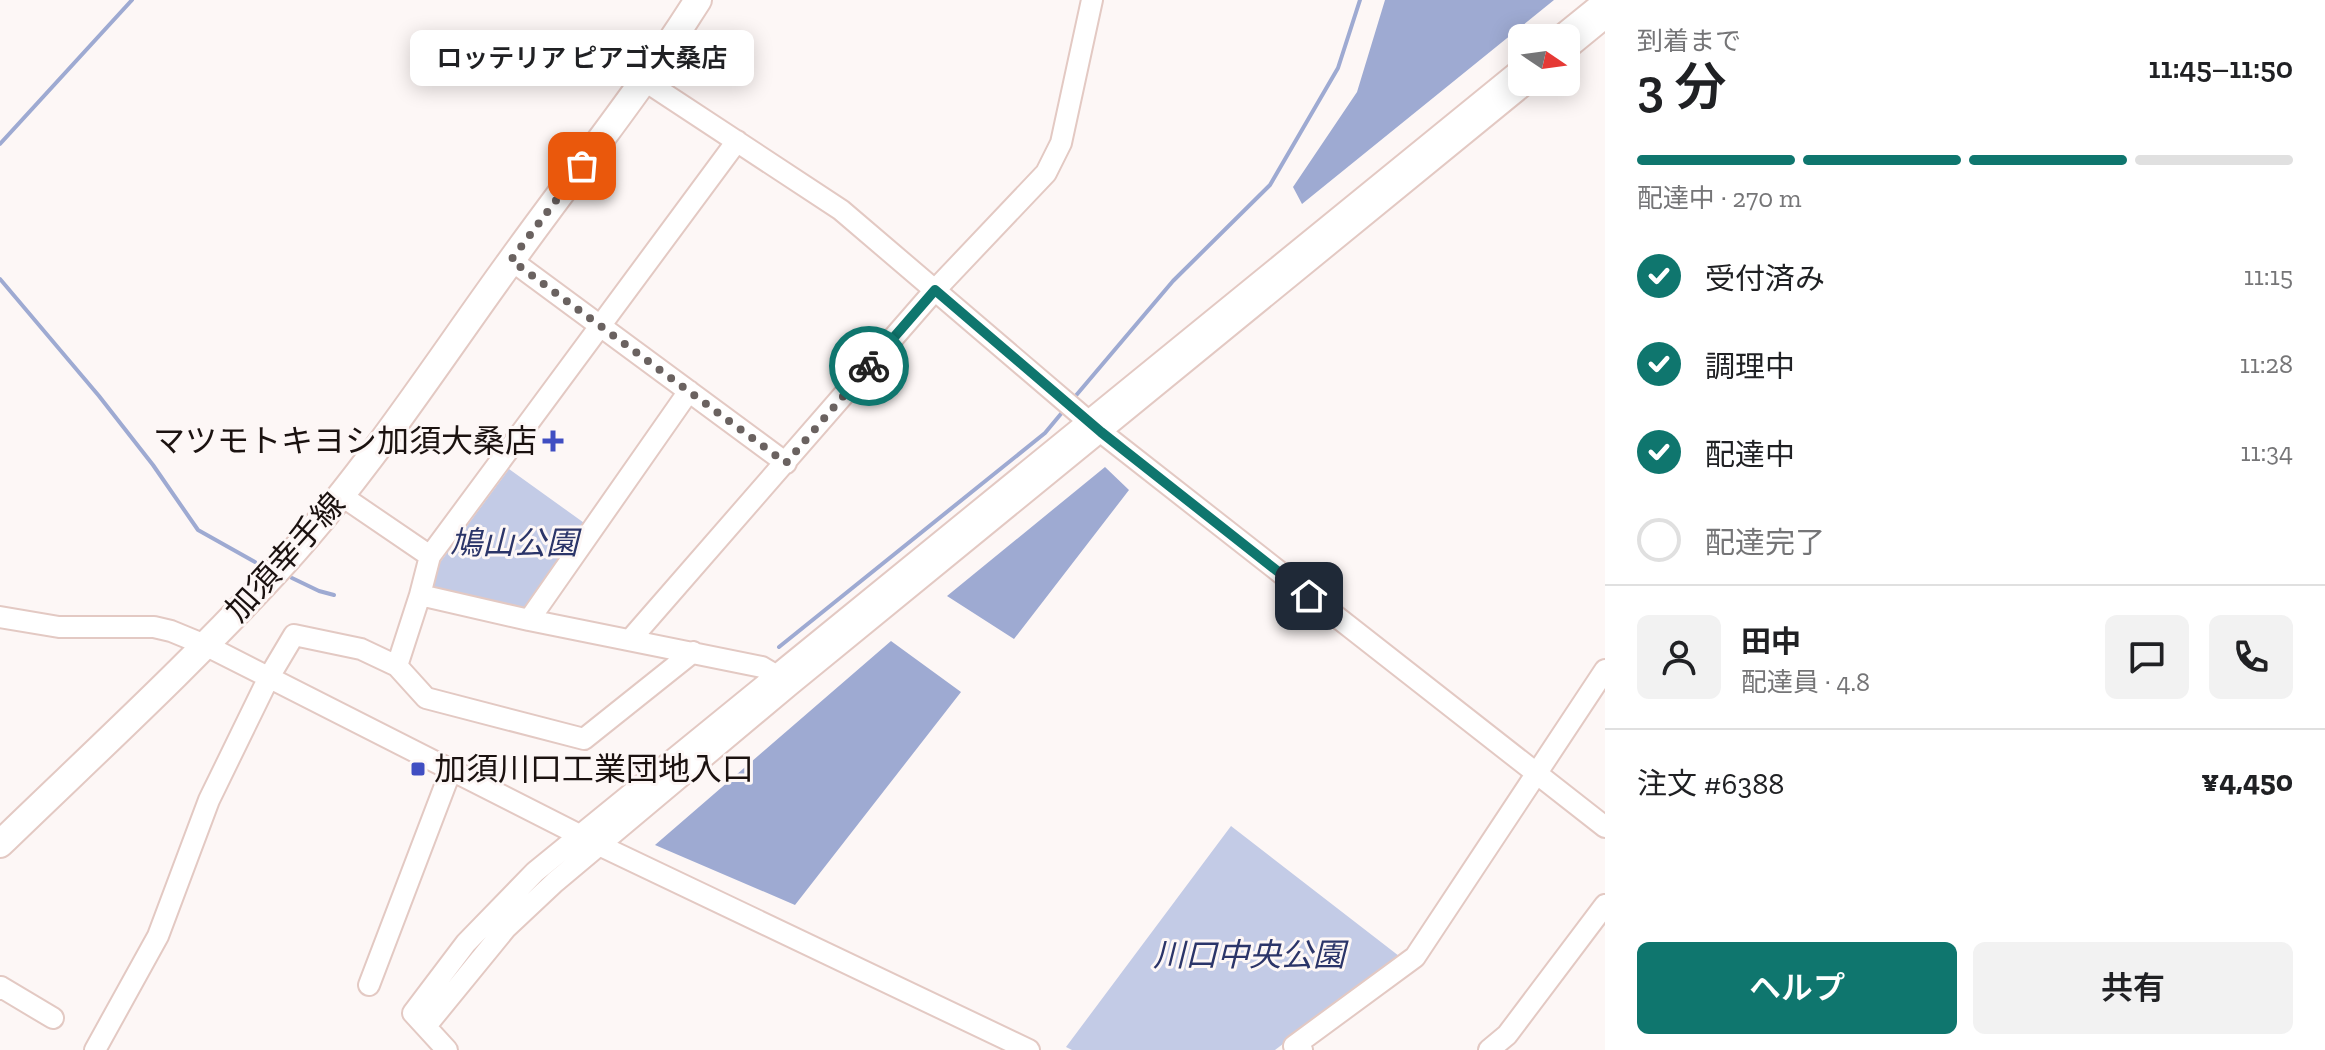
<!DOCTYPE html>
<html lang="ja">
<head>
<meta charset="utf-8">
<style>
	:root { --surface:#fff; --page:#f2f2f2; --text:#202124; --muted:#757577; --line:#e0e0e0; --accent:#0f766e }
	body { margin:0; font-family:"Zilla Slab","Noto Sans JP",serif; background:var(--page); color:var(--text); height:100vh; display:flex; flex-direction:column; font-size:30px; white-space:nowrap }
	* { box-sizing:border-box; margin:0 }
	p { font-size:26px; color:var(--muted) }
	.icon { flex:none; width:44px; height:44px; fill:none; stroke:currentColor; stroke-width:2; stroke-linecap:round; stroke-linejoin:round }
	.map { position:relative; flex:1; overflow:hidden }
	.side { display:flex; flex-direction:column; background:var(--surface); width:720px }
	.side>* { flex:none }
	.needle { width:52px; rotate:103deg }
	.controls { position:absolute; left:1508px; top:24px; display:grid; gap:16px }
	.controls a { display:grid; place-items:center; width:72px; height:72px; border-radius:12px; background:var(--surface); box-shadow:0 4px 20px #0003; font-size:40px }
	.pin { position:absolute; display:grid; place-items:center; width:68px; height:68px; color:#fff; margin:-34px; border-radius:16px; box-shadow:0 4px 12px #0006 }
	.courier { position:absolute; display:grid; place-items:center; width:80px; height:80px; margin:-40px; border:6px solid #0f766e; border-radius:50%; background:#fff; color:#222; box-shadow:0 2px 10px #0007 }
	.bubble { position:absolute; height:56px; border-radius:12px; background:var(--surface); box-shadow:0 4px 20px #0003; font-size:26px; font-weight:600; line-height:56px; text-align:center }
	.head em { font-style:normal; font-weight:600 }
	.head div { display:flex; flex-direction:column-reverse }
	.head { display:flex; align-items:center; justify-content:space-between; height:136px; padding:0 32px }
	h1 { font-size:52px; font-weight:600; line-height:60px }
	.bar { display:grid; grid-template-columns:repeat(4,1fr); gap:12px 8px; align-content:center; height:96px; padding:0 32px }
	.bar i { height:10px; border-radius:6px; background:var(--line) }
	.bar .selected { background:var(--accent) }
	.bar p { grid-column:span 4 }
	.line { display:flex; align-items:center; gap:20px; padding:0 32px; border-top:2px solid var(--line) }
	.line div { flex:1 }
	.round { display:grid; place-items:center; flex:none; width:84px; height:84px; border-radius:12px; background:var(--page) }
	ol { padding:0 32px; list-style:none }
	li { display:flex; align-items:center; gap:24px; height:88px }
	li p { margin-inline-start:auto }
	li .icon { padding:8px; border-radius:50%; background:var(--accent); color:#fff; stroke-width:4 }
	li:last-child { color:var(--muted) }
	li i { width:44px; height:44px; border:4px solid var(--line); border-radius:50% }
	.primary-button { display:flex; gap:16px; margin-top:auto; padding:16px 32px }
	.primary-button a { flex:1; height:92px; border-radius:12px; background:var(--accent); color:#fff; font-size:32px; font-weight:600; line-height:92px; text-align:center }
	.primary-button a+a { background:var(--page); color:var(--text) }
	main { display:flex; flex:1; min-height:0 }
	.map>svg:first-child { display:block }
</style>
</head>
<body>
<main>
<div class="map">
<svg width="1605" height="1050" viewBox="0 0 1605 1050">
	<rect width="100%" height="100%" fill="#fdf7f6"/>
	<path fill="#c3cbe6" d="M509 469 587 525 530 605 521 610 430 589 438 565Z
		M1231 826 1399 956 1275 1050H1072L1066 1047Z"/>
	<path fill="#9eaad2" d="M1385 0H1554L1302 204 1293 187 1357 92Z
		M1105 467 1129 490 1014 639 947 596Z
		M891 641 961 692 795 905 655 845Z"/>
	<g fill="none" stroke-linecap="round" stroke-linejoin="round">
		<path stroke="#9eaad2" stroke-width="4" d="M0 144 132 0
			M0 279 99 396 153 465 198 530 255 562
			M1073 399 1173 281 1270 185 1338 68 1360 0
			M292 578 319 591 334 595
			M779 647 1045 433 1065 409"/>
		<g stroke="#e3c9c3" stroke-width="24">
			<path id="minor" d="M1558 38 1605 0
				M1566 50 1605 18
				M645 81 841 210 1101 432 1605 827
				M737 141 430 556 420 595 529 620 762 667 784 680
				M511 260 786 463
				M342 496 430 556
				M0 617 59 627H154L171 631 205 645 601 846 1029 1050
				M529 620 689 391
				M630 640 935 290 1046 173 1061 143 1092 0
				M397 666 420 595
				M369 985 451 770
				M0 989 1 987 53 1018
				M426 1026 506 928 555 882 790 685 1528 82
				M95 1050 158 936 209 800 269 677 294 635 361 649 397 666 426 698 584 739 693 652
				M447 1050 413 1013 466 943 535 872 1522 68
				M1302 1050 1294 1046 1415 957 1605 670
				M1489 1050 1507 1035 1605 905"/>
		</g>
		<g stroke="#e3c9c3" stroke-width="30">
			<path id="major" d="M0 844C94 753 191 664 279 568 365 475 434 367 508 265 571 177 640 92 698 0"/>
		</g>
		<use href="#minor" stroke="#fff" stroke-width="20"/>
		<use href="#major" stroke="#fff" stroke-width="26"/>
	</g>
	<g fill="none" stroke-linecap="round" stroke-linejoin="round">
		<path stroke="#6a6260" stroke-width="8" stroke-dasharray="0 14.4" d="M582 166 511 260 786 463 869 366"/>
		<path stroke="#0f766e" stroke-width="10" d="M869 366 935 290 1101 432 1309 596"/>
	</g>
	<g fill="#404ec2" stroke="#fdf7f6" stroke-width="3">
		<path d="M549 429h8v8h8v8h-8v8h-8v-8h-8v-8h8z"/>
		<rect x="410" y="761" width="16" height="16" rx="4"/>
	</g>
	<g text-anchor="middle" stroke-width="6" stroke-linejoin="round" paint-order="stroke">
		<g font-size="32" fill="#1b1210" stroke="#fdf7f6" text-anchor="end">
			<text x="537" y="452">マツモトキヨシ加須大桑店</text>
			<text x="434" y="780" text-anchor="start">加須川口工業団地入口</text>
		</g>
		<g font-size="32" font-style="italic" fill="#2b3569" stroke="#fdf7f6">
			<text x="514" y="554">鳩山公園</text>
			<text x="1249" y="966">川口中央公園</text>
		</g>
		<g font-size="32" fill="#1b1210" stroke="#fdf7f6">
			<text transform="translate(285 557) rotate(-48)" y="11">加須幸手線</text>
		</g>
	</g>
</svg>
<div class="controls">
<a><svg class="needle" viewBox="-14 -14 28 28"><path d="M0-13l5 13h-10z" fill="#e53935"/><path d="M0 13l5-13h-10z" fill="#757577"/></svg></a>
</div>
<div class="pin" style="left:582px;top:166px;background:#ea580c"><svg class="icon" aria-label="bag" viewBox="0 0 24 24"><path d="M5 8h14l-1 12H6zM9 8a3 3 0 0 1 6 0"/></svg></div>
<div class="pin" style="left:1309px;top:596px;background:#1f2937"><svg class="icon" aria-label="home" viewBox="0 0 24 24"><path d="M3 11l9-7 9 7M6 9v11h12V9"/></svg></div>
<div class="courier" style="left:869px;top:366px"><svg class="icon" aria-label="bike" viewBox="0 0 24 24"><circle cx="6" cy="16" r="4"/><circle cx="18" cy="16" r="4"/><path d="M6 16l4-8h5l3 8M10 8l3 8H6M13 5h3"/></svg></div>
<div class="bubble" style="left:410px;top:30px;width:344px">ロッテリア ピアゴ大桑店</div>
</div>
<section class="side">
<div class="head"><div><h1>3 分</h1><p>到着まで</p></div><em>11:45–11:50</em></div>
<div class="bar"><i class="selected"></i><i class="selected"></i><i class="selected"></i><i></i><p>配達中 · 270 m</p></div>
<ol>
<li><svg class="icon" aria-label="check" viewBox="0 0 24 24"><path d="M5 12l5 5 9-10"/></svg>受付済み<p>11:15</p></li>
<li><svg class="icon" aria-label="check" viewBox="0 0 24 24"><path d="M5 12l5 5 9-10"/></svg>調理中<p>11:28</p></li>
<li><svg class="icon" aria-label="check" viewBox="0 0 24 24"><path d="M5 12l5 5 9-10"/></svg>配達中<p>11:34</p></li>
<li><i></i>配達完了</li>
</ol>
<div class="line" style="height:144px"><a class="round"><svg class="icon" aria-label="person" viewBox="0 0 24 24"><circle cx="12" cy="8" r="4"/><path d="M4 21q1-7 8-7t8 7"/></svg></a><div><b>田中</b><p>配達員 · 4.8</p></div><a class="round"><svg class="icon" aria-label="chat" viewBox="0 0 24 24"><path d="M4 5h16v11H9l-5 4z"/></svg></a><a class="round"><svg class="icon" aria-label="phone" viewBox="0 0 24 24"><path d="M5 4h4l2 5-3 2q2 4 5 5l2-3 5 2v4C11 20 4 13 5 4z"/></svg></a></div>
<div class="line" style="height:104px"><div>注文 #6388</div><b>¥4,450</b></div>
<div class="primary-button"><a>ヘルプ</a><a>共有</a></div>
</section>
</main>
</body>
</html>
